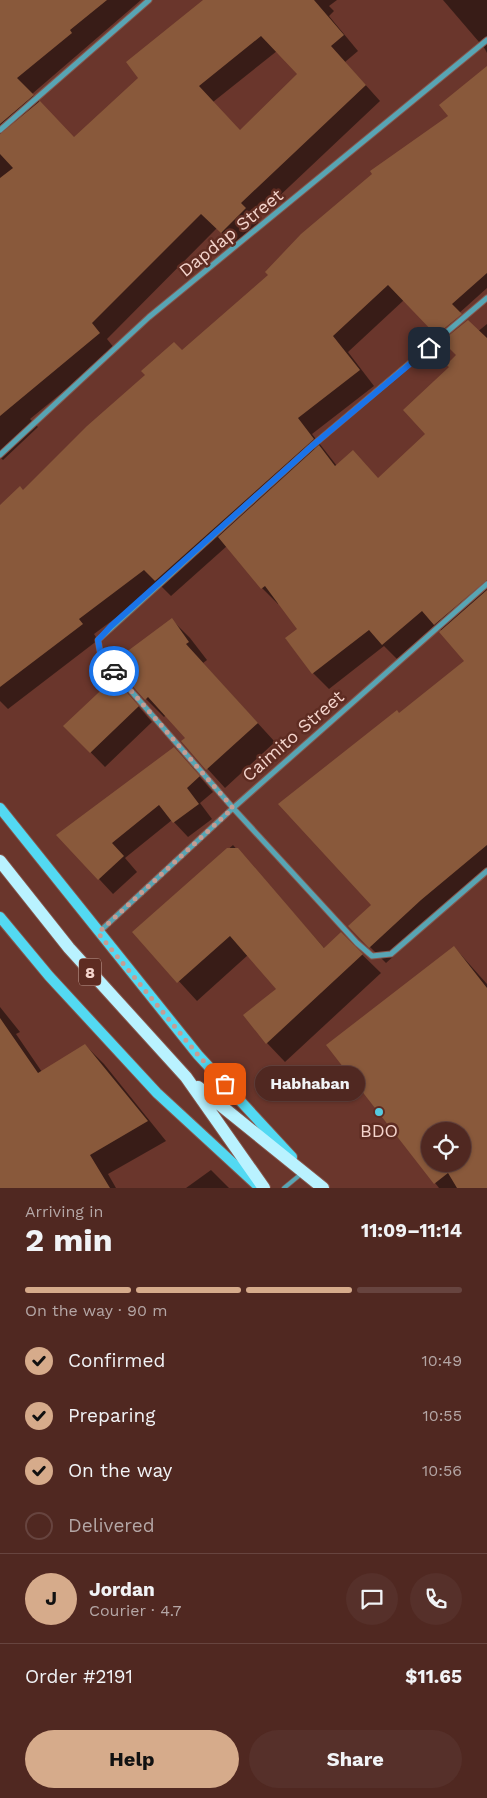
<!DOCTYPE html>
<html lang="en">
<head>
<meta charset="utf-8">
<style>
	:root { --surface:#502821; --page:#56302a; --text:#f1f3f6; --muted:#b4a6a5; --line:#67443f; --accent:#d6ab8b }
	body { margin:0; font-family:"Work Sans",sans-serif; background:var(--page); color:var(--text); height:100vh; display:flex; flex-direction:column; font-size:19px; white-space:nowrap }
	* { box-sizing:border-box; margin:0 }
	p { font-size:16px; color:var(--muted) }
	.icon { flex:none; width:28px; height:28px; fill:none; stroke:currentColor; stroke-width:2; stroke-linecap:round; stroke-linejoin:round }
	.map { position:relative; height:1188px; overflow:hidden }
	.panel { display:flex; flex-direction:column; background:var(--surface); flex:1 }
	.panel>* { flex:none }
	.tools { position:absolute; left:421px; top:1122px; display:grid; gap:10px }
	.tools a { display:grid; place-items:center; width:50px; height:50px; border-radius:50%; background:var(--surface); box-shadow:0 1px 4px #0004,0 0 0 1px var(--line); font-size:25px }
	.pin { position:absolute; display:grid; place-items:center; width:42px; height:42px; color:#fff; margin:-21px; border-radius:10px; box-shadow:0 2px 8px #0006 }
	.courier { position:absolute; display:grid; place-items:center; width:50px; height:50px; margin:-25px; border:4px solid #1a73e8; border-radius:50%; background:#fff; color:#222; box-shadow:0 1px 6px #0007 }
	.bubble { position:absolute; height:35px; border-radius:18px; background:var(--surface); box-shadow:0 1px 4px #0004,0 0 0 1px var(--line); font-size:16px; font-weight:700; line-height:35px; text-align:center }
	.head em { font-style:normal; font-weight:700 }
	.head div { display:flex; flex-direction:column-reverse }
	.head { display:flex; align-items:center; justify-content:space-between; height:85px; padding:0 25px }
	h1 { font-size:32px; font-weight:700; line-height:38px }
	.bar { display:grid; grid-template-columns:repeat(4,1fr); gap:8px 5px; align-content:center; height:60px; padding:0 25px }
	.bar i { height:6px; border-radius:4px; background:var(--line) }
	.bar .active { background:var(--accent) }
	.bar p { grid-column:span 4 }
	.line { display:flex; align-items:center; gap:12px; padding:0 25px; border-top:1px solid var(--line) }
	.line div { flex:1 }
	.round { display:grid; place-items:center; flex:none; width:52px; height:52px; border-radius:26px; background:var(--page) }
	ol { padding:0 25px; list-style:none }
	li { display:flex; align-items:center; gap:15px; height:55px }
	li p { margin-inline-start:auto }
	li .icon { padding:5px; border-radius:50%; background:var(--accent); color:#111; stroke-width:4 }
	li:last-child { color:var(--muted) }
	li i { width:28px; height:28px; border:2px solid var(--line); border-radius:50% }
	.cta { display:flex; gap:10px; margin-top:auto; padding:10px 25px }
	.cta a { flex:1; height:58px; border-radius:30px; background:var(--accent); color:#111; font-size:20px; font-weight:700; line-height:58px; text-align:center }
	.cta a+a { background:var(--page); color:var(--text) }
	.map>svg:first-child { display:block }
</style>
</head>
<body>
<div class="map">
<svg width="487" height="1188" viewBox="0 0 487 1188">
	<rect width="100%" height="100%" fill="#6a362c"/>
	<path fill="#0007" fill-rule="evenodd" d="M0 0H141L32 94 74 138 140 78 213 0H337L329 6 334 11 329 16 358 51 345 62 380 101 255 219 260 224 237 248 217 228 107 339 115 349 30 419 38 427 3 460 0 457ZM277 51 299 74 240 131 213 102Z
		M443 0H487V53L485 49Z
		M487 68V288L437 333 404 300 348 352 374 386 312 434 337 466 378 479 427 434 451 367 457 355 454 351 487 324V873L386 963 349 926 372 905 399 715 466 661 442 631 437 627 398 660 384 646 329 689 313 673 286 639 299 629 279 602 278 604 262 588 227 546 171 596 160 585 94 634 98 640 8 709 0 701V506L23 492 450 116Z
		M172 620 190 638 207 660 203 663 275 742 225 788 183 742 187 738 166 715 164 717 146 699 122 672Z
		M128 694 152 722 105 767 65 726Z
		M188 763 213 792 200 803 212 819 188 837 172 820 125 858 137 872 113 894 58 835Z
		M233 845 325 949 341 934 381 973 285 1062 267 1043 245 1015 278 990 248 955 197 1001 134 932Z
		M454 947 487 984V1188H439L328 1045ZM430 1131H462V1164H430Z
		M0 1007 20 1032 16 1034 42 1072 85 1045 104 1064 166 1141 108 1174 116 1188H0Z
		M211 1170 229 1188H186Z"/>
	<path fill="#89593b" fill-rule="evenodd" d="M0 0H107L70 30 72 33 17 78 34 95 0 124Z
		M203 0H314L344 35 331 46 366 85 241 203 246 208 221 233 201 214 92 323 100 333 0 416V178L13 168 0 154V134L40 101 74 137 138 78 126 62ZM261 36 297 74 240 130 199 86Z
		M487 66V273L452 304 462 314 436 335 388 285 333 336 360 370 298 418 314 439 155 581 144 570 79 619 83 624 0 687V505L20 486 23 490 87 426 145 375 141 371 174 342 182 350 268 275 265 272 301 234 372 174 370 171 448 116 439 105Z
		M468 320 487 338V580L434 625 422 611 382 645 369 630 312 674 285 638 297 629 265 586 261 589 218 537 319 445 335 466 353 450 378 478 425 434 403 410 449 367 446 365 456 355 442 341Z
		M487 590V845L421 900 369 948 348 926 371 905 278 804 397 710 399 713 464 661 439 632Z
		M172 618 189 642 186 644 258 723 206 770 181 741 185 738 148 697 145 700 120 672 131 662 125 653Z
		M114 678 139 706 90 753 63 726Z
		M174 747 200 776 187 788 199 804 173 823 159 805 112 843 124 856 98 880 56 835Z
		M227 848H238L324 948 341 932 363 954 266 1044 243 1015 276 989 230 936 177 983 132 932Z
		M454 946 487 988V1188H457L448 1173 434 1184 326 1045ZM430 1131H462V1164H430Z
		M0 1018 38 1073 85 1044 148 1121 90 1155 110 1188H0Z"/>
	<g fill="none" stroke-linecap="round" stroke-linejoin="round">
		<g stroke="#86564c" stroke-width="5.5">
			<path id="lane" d="M284 1188 301 1174"/>
		</g>
		<g stroke="#86564c" stroke-width="7">
			<path id="street" d="M0 130 149 0
				M487 298 312 446 98 640 101 657 118 676 233 808 357 943 372 956 391 954 487 871
				M0 455 149 317 487 40
				M98 933 233 808 487 584"/>
		</g>
		<g stroke="#86564c" stroke-width="12">
			<path id="secondary" d="M0 808 198 1055 292 1157
				M0 917 49 976 157 1093 259 1187"/>
		</g>
		<g stroke="#86564c" stroke-width="14">
			<path id="primary" d="M0 861 69 948 186 1077 264 1188
				M198 1087 323 1188"/>
		</g>
		<use href="#lane" stroke="#58a5b4" stroke-width="4"/>
		<use href="#street" stroke="#58a5b4" stroke-width="5"/>
		<use href="#secondary" stroke="#53d9f2" stroke-width="10"/>
		<use href="#primary" stroke="#b9f2ff" stroke-width="12"/>
	</g>
	<g fill="none" stroke-linecap="round" stroke-linejoin="round">
		<path stroke="#c49d94" stroke-width="5" stroke-dasharray="0 9" d="M114 671 233 808 98 933 198 1055 225 1084"/>
		<path stroke="#1a73e8" stroke-width="6" d="M114 671 101 657 98 640 111 626 312 446 429 348"/>
	</g>
	<circle fill="#55cae0" stroke="#5e2c22" stroke-width="2" cx="379" cy="1112" r="5"/>
	<g text-anchor="middle" stroke-width="5" stroke-linejoin="round" paint-order="stroke">
		<rect fill="#5e2c22" stroke="#c7a299" stroke-width="1" x="79" y="958.5" width="22" height="27" rx="4"/>
		<g font-size="16" font-weight="bold" fill="#f4d4cc">
			<text x="90" y="978">8</text>
		</g>
		<g font-size="18" fill="#f4d4cc" stroke="#5e2c22">
			<text transform="translate(231 233) rotate(-39)" y="6">Dapdap Street</text>
			<text transform="translate(293 736) rotate(-41)" y="6">Caimito Street</text>
		</g>
		<g font-size="18" fill="#f4d4cc" stroke="#5e2c22">
			<text x="379" y="1137">BDO</text>
		</g>
	</g>
</svg>
<div class="tools">
<a><svg class="icon" aria-label="locate" viewBox="0 0 24 24"><circle cx="12" cy="12" r="6"/><path d="M12 2v4M12 18v4M2 12h4M18 12h4"/></svg></a>
</div>
<div class="pin" style="left:225px;top:1084px;background:#ea580c"><svg class="icon" aria-label="bag" viewBox="0 0 24 24"><path d="M5 8h14l-1 12H6zM9 8a3 3 0 0 1 6 0"/></svg></div>
<div class="pin" style="left:429px;top:348px;background:#1f2937"><svg class="icon" aria-label="home" viewBox="0 0 24 24"><path d="M3 11l9-7 9 7M6 9v11h12V9"/></svg></div>
<div class="courier" style="left:114px;top:671px"><svg class="icon" aria-label="car" viewBox="0 0 24 24"><path d="M5 17H2v-5l4-1 3-4h7l3 4 3 1v5h-3M9 17h6M6 11h13"/><circle cx="7" cy="17" r="2"/><circle cx="17" cy="17" r="2"/></svg></div>
<div class="bubble" style="left:255px;top:1066px;width:110px">Habhaban</div>
</div>
<section class="panel">
<div class="head"><div><h1>2 min</h1><p>Arriving in</p></div><em>11:09–11:14</em></div>
<div class="bar"><i class="active"></i><i class="active"></i><i class="active"></i><i></i><p>On the way · 90 m</p></div>
<ol>
<li><svg class="icon" aria-label="check" viewBox="0 0 24 24"><path d="M5 12l5 5 9-10"/></svg>Confirmed<p>10:49</p></li>
<li><svg class="icon" aria-label="check" viewBox="0 0 24 24"><path d="M5 12l5 5 9-10"/></svg>Preparing<p>10:55</p></li>
<li><svg class="icon" aria-label="check" viewBox="0 0 24 24"><path d="M5 12l5 5 9-10"/></svg>On the way<p>10:56</p></li>
<li><i></i>Delivered</li>
</ol>
<div class="line" style="height:90px"><b class="round" style="background:var(--accent);color:#111">J</b><div><b>Jordan</b><p>Courier · 4.7</p></div><a class="round"><svg class="icon" aria-label="chat" viewBox="0 0 24 24"><path d="M4 5h16v11H9l-5 4z"/></svg></a><a class="round"><svg class="icon" aria-label="phone" viewBox="0 0 24 24"><path d="M5 4h4l2 5-3 2q2 4 5 5l2-3 5 2v4C11 20 4 13 5 4z"/></svg></a></div>
<div class="line" style="height:65px"><div>Order #2191</div><b>$11.65</b></div>
<div class="cta"><a>Help</a><a>Share</a></div>
</section>
</body>
</html>
